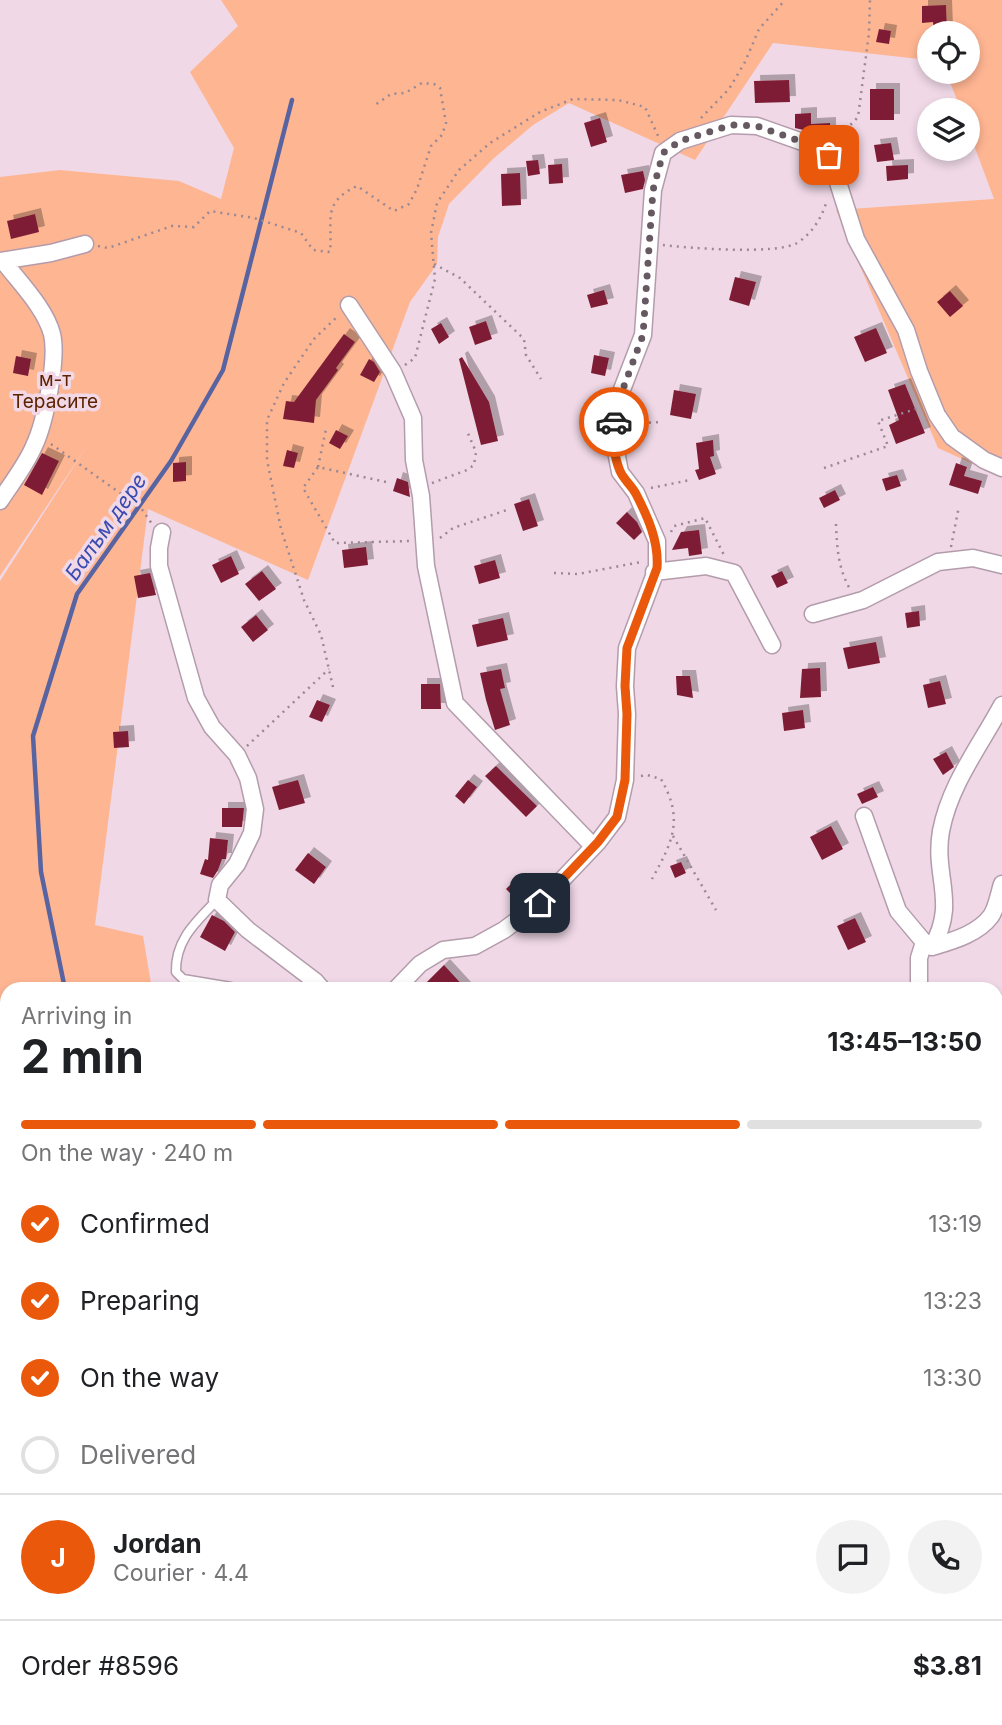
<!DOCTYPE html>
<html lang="en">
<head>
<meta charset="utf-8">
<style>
	:root { --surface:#fff; --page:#f2f2f2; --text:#202124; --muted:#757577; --line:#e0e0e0; --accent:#ea580c }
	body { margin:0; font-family:Inter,sans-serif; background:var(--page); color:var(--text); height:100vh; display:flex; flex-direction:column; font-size:26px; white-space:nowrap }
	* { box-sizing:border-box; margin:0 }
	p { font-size:23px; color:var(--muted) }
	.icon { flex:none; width:38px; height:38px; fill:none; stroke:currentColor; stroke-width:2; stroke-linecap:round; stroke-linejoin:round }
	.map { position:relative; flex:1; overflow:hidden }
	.side { position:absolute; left:0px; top:982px; width:1003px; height:744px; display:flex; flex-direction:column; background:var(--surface); border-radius:21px 21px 0 0; box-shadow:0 4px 10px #0003 }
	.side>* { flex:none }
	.buttons { position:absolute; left:917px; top:21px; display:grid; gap:14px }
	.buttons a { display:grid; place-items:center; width:63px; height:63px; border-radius:50%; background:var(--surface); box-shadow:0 4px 10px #0003; font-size:35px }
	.pin { position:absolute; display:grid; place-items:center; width:60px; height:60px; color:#fff; margin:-30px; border-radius:14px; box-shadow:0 4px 10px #0006 }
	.courier { position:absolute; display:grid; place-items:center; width:70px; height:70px; margin:-35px; border:5px solid #ea580c; border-radius:50%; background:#fff; color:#222; box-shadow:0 2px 9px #0007 }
	.summary em { font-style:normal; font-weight:700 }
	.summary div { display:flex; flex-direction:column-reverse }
	.summary { display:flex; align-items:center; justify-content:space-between; height:119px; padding:0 21px }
	h1 { font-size:46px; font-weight:700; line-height:52px }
	.bar { display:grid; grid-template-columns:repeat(4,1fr); gap:10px 7px; align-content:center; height:84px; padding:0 21px }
	.bar i { height:9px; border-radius:5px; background:var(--line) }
	.bar .active { background:var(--accent) }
	.bar p { grid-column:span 4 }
	.line { display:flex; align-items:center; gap:18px; padding:0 21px; border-top:2px solid var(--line) }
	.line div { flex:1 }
	.round { display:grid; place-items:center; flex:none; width:74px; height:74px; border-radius:37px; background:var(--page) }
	ol { padding:0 21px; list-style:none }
	li { display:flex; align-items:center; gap:21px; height:77px }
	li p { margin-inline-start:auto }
	li .icon { padding:7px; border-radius:50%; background:var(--accent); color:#fff; stroke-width:4 }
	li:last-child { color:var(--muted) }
	li i { width:38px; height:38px; border:4px solid var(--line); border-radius:50% }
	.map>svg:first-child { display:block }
</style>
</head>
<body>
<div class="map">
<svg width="1002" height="1725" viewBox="0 0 1002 1725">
	<defs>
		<filter id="shadow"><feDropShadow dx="6" dy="-6" stdDeviation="0" flood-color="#0004"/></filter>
	</defs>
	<rect width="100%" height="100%" fill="#f0d8e7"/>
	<path fill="#feb592" d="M221 0H1002V477L938 448 836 210 994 199 968 129V110H961L946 72H968V33H929V60L773 43 695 160 569 103 533 125 493 159 449 204 438 237 437 264 410 302 308 580 148 509 95 925 143 936 152 989H7V1718L427 1719 422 1725H0V581L87 446 0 576V177L60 170 179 181 221 199 234 148 190 72 238 26Z"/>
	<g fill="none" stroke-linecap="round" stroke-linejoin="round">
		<path stroke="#5864a1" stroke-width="4.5" d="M65 989 41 872 33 736 77 594 171 461 223 370 292 100
			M294 1718 296 1725"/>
	</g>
	<path fill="#7e1f34" filter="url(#shadow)" d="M946 5 947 33H934L933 22 922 23V6Z
		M879 29 891 31 889 44 876 42Z
		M789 80 790 102 755 103 754 81Z
		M870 89H894V120H870Z
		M811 113V124L830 123V141L812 134 811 125 812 132 795 128V114Z
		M600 118 607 142 591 147 584 123Z
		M891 143 894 160 877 162 874 145Z
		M538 160 540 174 528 176 526 161Z
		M562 164 563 183 549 184 548 165Z
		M908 165V179L887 181 886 166Z
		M643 171 645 180 643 189 625 193 621 175Z
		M520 173 521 205 502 206 501 174Z
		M35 214 39 232 11 239 7 221Z
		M735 277 756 282 749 306 729 300Z
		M604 290 608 304 591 308 587 295Z
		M950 291 963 306 950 317 937 302Z
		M486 321 492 339 475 345 469 327Z
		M441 323 449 337 439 344 431 329Z
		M876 328 887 353 865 362 854 337Z
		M344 334 355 342 336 368 338 370 316 400 314 423 283 419 286 401 294 402Z
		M594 355 609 358 605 376 591 373Z
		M16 356 31 359 28 376 13 373Z
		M462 357 489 402 498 441 481 445 459 359Z
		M369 359 374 362 380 372 374 382 360 375Z
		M905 384 925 433 896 444 889 425 899 420 888 390Z
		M674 390 696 394 691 419 670 415Z
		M336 430 348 436 340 449 329 443Z
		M713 440 714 456 710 457 716 474 699 480 695 470 699 469 696 443Z
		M287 450 298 453 294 468 283 466Z
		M42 453 59 461 42 495 24 485Z
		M186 462V481L173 482V463Z
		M956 463 967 467 964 476 982 481 978 494 949 485Z
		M897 475 901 486 886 491 882 479Z
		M397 478 408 482 410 497 393 491Z
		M835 490 840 500 824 508 819 498Z
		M529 499 538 526 523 531 514 504Z
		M627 512 637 522 642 532 634 540 616 523Z
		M699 530 702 554 689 556 688 548 672 550 681 532Z
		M366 547 368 565 344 568 342 550Z
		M231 556 239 574 221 583 212 565Z
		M495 560 500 578 479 584 474 566Z
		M262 571 276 589 259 601 245 584Z
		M782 571 788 583 777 588 771 576Z
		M150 573 156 595 138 598 134 576Z
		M919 611 920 626 907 628 905 613Z
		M256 615 268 630 253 642 241 627Z
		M503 618 508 640 477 647 472 625Z
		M876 642 880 663 848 669 843 648Z
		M820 668 821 697 800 698 802 669Z
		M501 669 505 688 500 689 510 725 495 730 486 700 480 673Z
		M676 676H690L693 698 677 695Z
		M940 681 946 704 928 708 923 685Z
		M421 684H440L441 709H421Z
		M317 700 330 705 322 722 309 717Z
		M803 710 805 728 784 731 782 713Z
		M128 731 129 747 114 748 113 732Z
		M946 752 954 767 943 775 933 759Z
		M496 766 537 806 526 817 485 776Z
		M298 780 305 803 279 810 272 787Z
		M468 780 477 787 464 804 455 796Z
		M873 787 878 797 862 804 857 794Z
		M222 808H244L242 827H222Z
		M831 826 843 849 822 860 810 837Z
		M210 838 228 840 226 859H222L218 870 213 878 200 874 205 859 208 860Z
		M308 853 326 867 314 884 295 870Z
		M681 862 686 873 675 878 670 866Z
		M516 879 528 892 518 901 506 889Z
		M212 915 224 921 235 932 225 951 200 937Z
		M855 918 866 942 848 950 837 926Z
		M444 965 466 989H420Z"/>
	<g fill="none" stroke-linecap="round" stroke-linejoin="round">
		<g stroke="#b39cab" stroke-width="11">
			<path id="lane" d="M217 900C196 922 175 940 176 972L183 979 231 987"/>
		</g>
		<g stroke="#b39cab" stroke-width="19">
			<path id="street" d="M0 261 51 253 85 244
				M349 305 393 372 413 418 414 460 421 496 426 566 455 703 593 846
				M0 501C11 484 26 465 34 446 45 423 58 359 52 334 45 308 20 283 4 262
				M162 532 159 548V566L196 698 212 727 237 755 248 778 255 809 252 833 237 864 220 885 217 900 248 930 315 981 322 989
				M654 572 706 566 734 573 772 645
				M813 614 863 600 938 562 973 558 1002 565
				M864 816 898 911 924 942 919 958V989
				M929 945 932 947C952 941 978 934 991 916 997 907 999 893 1002 884
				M932 947C958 902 933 877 941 831 950 784 980 746 1002 705
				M396 989 420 964 443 950 475 946 504 930 540 903 598 842 617 817 625 780 627 714 625 686 627 648 657 568V541L636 493 620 472 613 436 616 405 643 335 653 190 663 153 680 141 731 125 757 126 828 151 856 239 906 330 919 371 937 415 952 437 984 460 1002 468
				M0 1432 7 1459
				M996 1478 997 1470
				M57 1718V1725
				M435 1725 439 1718
				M664 1725 666 1718
				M817 1725 819 1718"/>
		</g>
		<path stroke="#9a8893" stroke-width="2.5" stroke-dasharray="2 5" stroke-linecap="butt" d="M701 118 729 89 745 62 759 29 785 0
			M836 140 858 117 869 33 870 0
			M663 245C689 248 776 255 797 243 813 233 822 217 827 200
			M98 246 108 248 172 226 194 227 210 211 254 218 301 233 313 250 330 252C333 220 321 203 357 186L394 211 409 204 417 189 431 146 442 135 446 123 440 88 434 84 422 83 405 93 391 94 375 105
			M434 264 460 278 524 339 526 355 541 379
			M405 365 415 358 435 279 431 233 437 203 459 170 490 143 540 112 573 99 618 100 645 107 659 138
			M628 424 661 422
			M51 444 141 508 152 524
			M318 467 326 429
			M824 468 888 446 878 421 919 408
			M386 482 318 467 303 488 335 543 410 541
			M432 483 467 470 474 465 476 452 467 431
			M651 488 690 480
			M836 524C837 548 838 568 850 589
			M671 532 674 526 705 518 724 555
			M440 538 453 528 507 510
			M951 547 959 506
			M554 573 578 574 641 562
			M333 687 321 635 304 600 281 529 267 460V420L284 383 314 339 339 315
			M247 746 329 669
			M641 776 647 775 661 779C684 819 673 841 652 879
			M673 836 716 910
			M996 1217H1002"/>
		<use href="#lane" stroke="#fff" stroke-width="8"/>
		<use href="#street" stroke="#fff" stroke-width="16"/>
	</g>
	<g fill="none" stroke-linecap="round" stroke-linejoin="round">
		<path stroke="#675962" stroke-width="7" stroke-dasharray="0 12.6" d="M614 422 617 405 643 335 653 190 663 153 680 141 731 125 757 126 828 151 829 155"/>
		<path stroke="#ea580c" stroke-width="9" d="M540 903 598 842 617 817 625 780 627 714 625 686 627 648 657 568C659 542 648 517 636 494 632 486 624 480 620 471 614 457 612 437 614 422"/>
	</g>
	<g text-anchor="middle" stroke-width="7" stroke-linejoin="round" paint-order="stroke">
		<g font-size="19" fill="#5d2300" stroke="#f0d8e7">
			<text x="55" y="386">м-т<tspan x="55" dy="22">Терасите</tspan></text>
		</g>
		<g font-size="21" font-style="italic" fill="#3a4baf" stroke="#f0d8e7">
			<text transform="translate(106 527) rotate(-55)" y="7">Балъм дере</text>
		</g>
	</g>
</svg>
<div class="buttons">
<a><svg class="icon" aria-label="locate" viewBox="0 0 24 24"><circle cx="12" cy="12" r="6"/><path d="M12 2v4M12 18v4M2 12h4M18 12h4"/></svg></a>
<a><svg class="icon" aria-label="layers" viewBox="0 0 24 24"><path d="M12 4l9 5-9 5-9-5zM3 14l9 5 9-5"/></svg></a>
</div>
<div class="pin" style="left:829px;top:155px;background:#ea580c"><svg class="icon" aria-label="bag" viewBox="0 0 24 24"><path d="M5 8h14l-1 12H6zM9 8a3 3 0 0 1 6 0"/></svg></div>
<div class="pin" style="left:540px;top:903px;background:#1f2937"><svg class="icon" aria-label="home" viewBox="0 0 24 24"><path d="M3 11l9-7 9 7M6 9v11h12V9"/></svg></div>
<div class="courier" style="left:614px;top:422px"><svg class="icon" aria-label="car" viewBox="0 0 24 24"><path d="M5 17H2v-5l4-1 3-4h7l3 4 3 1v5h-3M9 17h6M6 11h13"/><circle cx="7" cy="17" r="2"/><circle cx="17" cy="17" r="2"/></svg></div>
<section class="side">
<div class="summary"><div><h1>2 min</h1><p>Arriving in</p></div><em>13:45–13:50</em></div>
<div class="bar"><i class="active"></i><i class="active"></i><i class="active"></i><i></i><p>On the way · 240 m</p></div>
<ol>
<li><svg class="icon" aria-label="check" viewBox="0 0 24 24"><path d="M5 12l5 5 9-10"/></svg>Confirmed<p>13:19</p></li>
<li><svg class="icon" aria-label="check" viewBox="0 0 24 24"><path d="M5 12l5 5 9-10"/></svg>Preparing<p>13:23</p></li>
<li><svg class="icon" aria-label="check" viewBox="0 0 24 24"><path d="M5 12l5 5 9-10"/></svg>On the way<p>13:30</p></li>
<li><i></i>Delivered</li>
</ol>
<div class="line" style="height:126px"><b class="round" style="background:var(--accent);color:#fff">J</b><div><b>Jordan</b><p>Courier · 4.4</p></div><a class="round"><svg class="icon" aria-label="chat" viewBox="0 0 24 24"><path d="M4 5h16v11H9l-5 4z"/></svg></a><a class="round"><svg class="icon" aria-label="phone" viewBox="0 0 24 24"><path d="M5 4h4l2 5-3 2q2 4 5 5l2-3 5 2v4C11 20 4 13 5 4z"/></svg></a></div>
<div class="line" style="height:91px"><div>Order #8596</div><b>$3.81</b></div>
</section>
</div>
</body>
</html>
